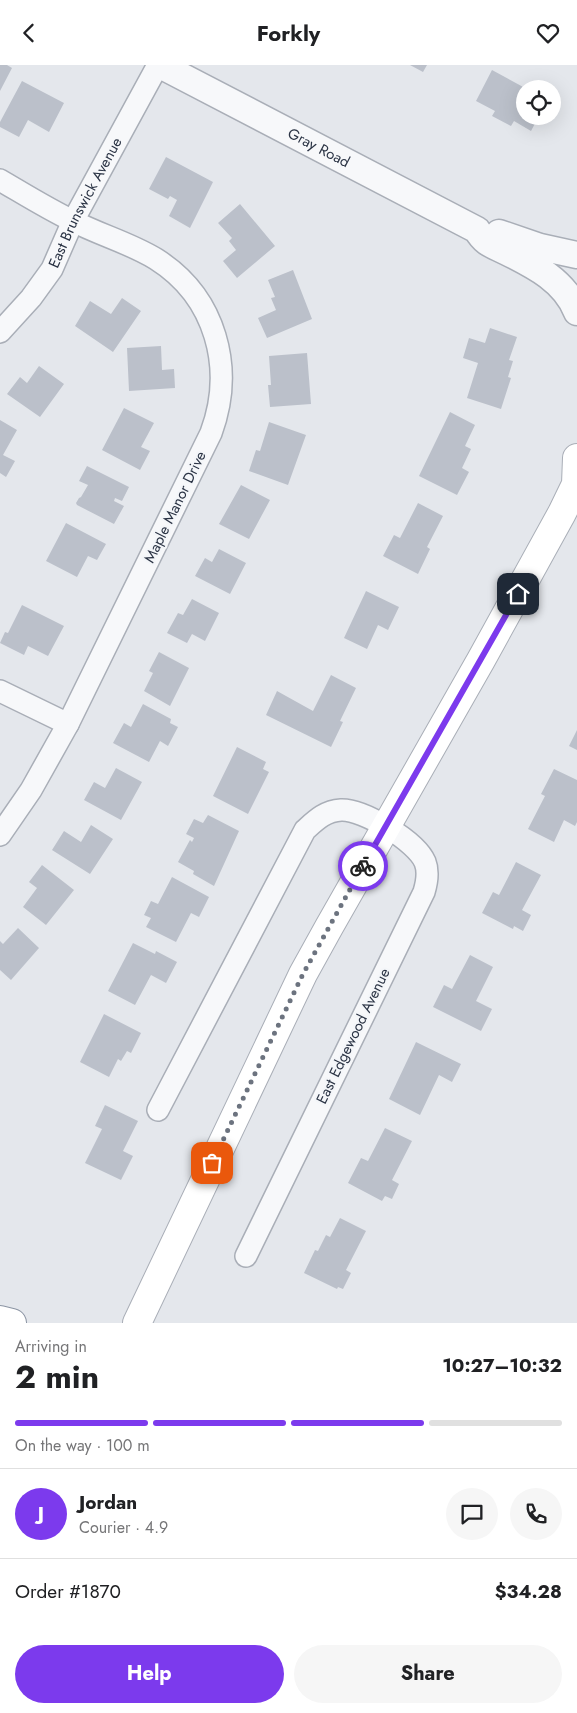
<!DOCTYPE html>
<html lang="en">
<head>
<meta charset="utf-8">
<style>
	:root { --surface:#fff; --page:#f6f6f6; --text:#202124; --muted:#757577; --line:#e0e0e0; --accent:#7c3aed }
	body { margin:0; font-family:Jost,sans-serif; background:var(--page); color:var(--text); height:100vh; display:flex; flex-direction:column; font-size:19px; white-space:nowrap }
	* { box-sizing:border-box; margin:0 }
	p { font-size:16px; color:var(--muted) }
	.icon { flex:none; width:28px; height:28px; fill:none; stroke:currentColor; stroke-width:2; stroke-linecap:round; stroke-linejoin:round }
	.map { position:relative; height:1258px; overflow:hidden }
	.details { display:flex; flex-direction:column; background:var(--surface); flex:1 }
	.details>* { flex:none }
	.controls { position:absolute; left:516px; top:15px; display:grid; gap:10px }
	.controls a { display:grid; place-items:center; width:45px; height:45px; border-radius:50%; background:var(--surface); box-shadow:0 5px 20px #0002; font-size:25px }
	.pin { position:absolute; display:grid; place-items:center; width:42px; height:42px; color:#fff; margin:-21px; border-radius:10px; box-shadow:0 2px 8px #0006 }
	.courier { position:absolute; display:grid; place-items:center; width:50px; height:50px; margin:-25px; border:4px solid #7c3aed; border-radius:50%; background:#fff; color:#222; box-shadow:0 1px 6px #0007 }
	.overview em { font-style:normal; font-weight:700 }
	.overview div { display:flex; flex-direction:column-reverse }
	.overview { display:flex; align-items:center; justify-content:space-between; height:85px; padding:0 15px }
	h1 { font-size:32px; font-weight:700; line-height:38px }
	.bar { display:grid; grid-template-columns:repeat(4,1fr); gap:8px 5px; align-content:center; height:60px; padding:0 15px }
	.bar i { height:6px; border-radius:4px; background:var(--line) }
	.bar .on { background:var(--accent) }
	.bar p { grid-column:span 4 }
	.line { display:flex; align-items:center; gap:12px; padding:0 15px; border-top:1px solid var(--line) }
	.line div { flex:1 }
	.round { display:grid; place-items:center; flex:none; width:52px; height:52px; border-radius:26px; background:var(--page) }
	.action { display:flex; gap:10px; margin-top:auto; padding:10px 15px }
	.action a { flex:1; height:58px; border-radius:30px; background:var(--accent); color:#fff; font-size:20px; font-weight:700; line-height:58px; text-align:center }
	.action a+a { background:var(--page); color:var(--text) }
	header { display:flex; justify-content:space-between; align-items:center; height:65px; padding:0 15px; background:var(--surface); font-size:22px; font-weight:700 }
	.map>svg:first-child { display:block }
</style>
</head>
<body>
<header><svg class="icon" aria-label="back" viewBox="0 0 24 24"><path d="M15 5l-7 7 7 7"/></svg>Forkly<svg class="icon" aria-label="heart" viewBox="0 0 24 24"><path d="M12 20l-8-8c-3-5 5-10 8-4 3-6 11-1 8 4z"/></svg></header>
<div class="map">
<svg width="577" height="1258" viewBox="0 0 577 1258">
	<rect width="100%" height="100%" fill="#e4e7ec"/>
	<path fill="#bbc0ca" d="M0 0H7L12 3 0 26Z
		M410 0H427L423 7Z
		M492 5 525 23V51H539L531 66 514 56 511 61 492 51 495 46 476 36Z
		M22 16 64 38 49 67 28 55 19 72 0 62V57Z
		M166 92 213 117 190 163 169 151 177 135 170 131 168 134 149 124Z
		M240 139 275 181 237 213 223 196 236 185 229 176 232 173 218 158Z
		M293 205 312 254 267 273 258 253 276 245 271 233 275 232 268 215Z
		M122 233 141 246 113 287 75 261 90 236 111 249Z
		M490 263 517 272 509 295 513 296 508 312 511 313 501 344 467 333 478 298 463 293 469 273 485 278Z
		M161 281 162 305 174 304 175 323 129 326 127 283Z
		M307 288 311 339 270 342 268 320H271L269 291Z
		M39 301 64 319 40 352 7 329 20 312 27 318Z
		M124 343 154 358 141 382 150 386 140 405 102 385Z
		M450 347 475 360 465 381 471 384 462 403 469 407 457 430 419 411Z
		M0 355 17 365 3 390 15 396 6 412 0 408Z
		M269 357 306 370 288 420 249 406 256 385 260 386Z
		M87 401 129 422 122 436 115 433 114 436 124 441 114 459 77 440 76 438 79 433 81 432 88 420 79 416Z
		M241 420 270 435 249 474 219 459Z
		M418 438 443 451 427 482 430 484 418 509 383 491 394 470 400 473Z
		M66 458 106 479 97 495 88 491 77 512 46 496Z
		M219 484 246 498 230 529 195 511 205 493 212 497Z
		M366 526 399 542 388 565 378 560 367 584 344 573Z
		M192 534 219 548 205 576 192 569 187 578 167 568 178 548 183 550Z
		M22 540 64 561 48 591 28 581 24 590 0 578 5 567 8 568Z
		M159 587 189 603 170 641 144 626 153 608 149 606Z
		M331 610 356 623 340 656 343 657 331 682 266 650 277 626 313 646Z
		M143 639 171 654 170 658 178 662 168 681 160 676 149 697 113 678 124 658 131 662Z
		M577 665V685L569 681Z
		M237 682 266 697 263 704 269 707 248 749 213 731Z
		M116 703 142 717 121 755 84 735 94 717 105 723Z
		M554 704 577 715V757L575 761 564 755 554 777 528 764 545 731 541 729Z
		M208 750 239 766 214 821 193 809 194 806 178 797 190 775 192 777 194 773 186 769 194 754 203 758Z
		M91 760 113 774 90 809 52 785 64 766 81 777Z
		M516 797 541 810 522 845 531 850 523 866 514 861 513 864 482 848 493 827 499 830Z
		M42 800 74 825 46 860 23 842 37 823 29 817Z
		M172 812 209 832 199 852 191 848 176 877 146 862 151 853 144 850 151 836 158 839Z
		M18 863 39 883 11 915 0 905V876L3 879Z
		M133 878 155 889 156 886 177 897 166 918 151 910 135 940 108 926Z
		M470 890 493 902 476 936 492 944 481 966 433 942 444 920 452 924Z
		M104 949 141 968 131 988 127 986 121 996 118 994 109 1012 80 997Z
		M416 977 461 999 452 1017 439 1010 420 1050 389 1034Z
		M105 1040 138 1056 123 1086 133 1091 121 1115 85 1098 102 1064 95 1061Z
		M385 1063 412 1076 392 1115 399 1119 392 1134 385 1131 382 1136 348 1118 361 1093 368 1096Z
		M340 1153 366 1166 346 1205 351 1208 343 1224 338 1222 337 1224 304 1208 315 1185 318 1186 326 1170 330 1172Z"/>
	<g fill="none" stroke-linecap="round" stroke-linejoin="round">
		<g stroke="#a9aeb7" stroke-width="24">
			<g id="minor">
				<path d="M0 115C24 129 48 144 73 156 100 170 130 178 156 194 216 232 235 303 211 368L68 659 31 725 0 770"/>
				<path id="s1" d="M0 267 31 233 52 204 73 156 158 0"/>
				<path d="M0 626 68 659"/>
				<path d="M158 1045 305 765C316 755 325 746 341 745 363 744 416 776 425 797 429 807 427 817 424 827L246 1191"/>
			</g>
		</g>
		<g stroke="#a9aeb7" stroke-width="29">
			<g id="tertiary">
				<path id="s2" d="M160 0 477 165C485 179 493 180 507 187 535 201 565 216 577 247"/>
				<path d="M499 168 540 182 577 190"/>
			</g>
		</g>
		<g stroke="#a9aeb7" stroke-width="30">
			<path id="secondary" d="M576 419 577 393
				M137 1258 303 909 329 862 481 595 562 448 577 417"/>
		</g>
		<g stroke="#8b94a3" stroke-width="30">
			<path id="motorway" d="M0 1255 12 1258"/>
		</g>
		<use href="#minor" stroke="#f7f8fa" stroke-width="21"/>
		<use href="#tertiary" stroke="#f7f8fa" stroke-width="26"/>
		<use href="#secondary" stroke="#fff" stroke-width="28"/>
		<use href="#motorway" stroke="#fff" stroke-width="28"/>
	</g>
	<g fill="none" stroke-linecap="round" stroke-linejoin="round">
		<path stroke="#6c737f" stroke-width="5" stroke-dasharray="0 9" d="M212 1098 303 909 363 801"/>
		<path stroke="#7c3aed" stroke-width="6" d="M363 801 518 529"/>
	</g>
	<g text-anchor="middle" stroke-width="4.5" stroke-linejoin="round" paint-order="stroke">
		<g font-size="15" fill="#2b3445" stroke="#f4f6f9">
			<text dy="5" stroke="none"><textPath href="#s2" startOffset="179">Gray Road</textPath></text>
			<text dy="5" stroke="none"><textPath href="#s1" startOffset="156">East Brunswick Avenue</textPath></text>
			<text transform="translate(175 442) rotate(-64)" y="5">Maple Manor Drive</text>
			<text transform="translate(353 971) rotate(-64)" y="5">East Edgewood Avenue</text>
		</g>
	</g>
</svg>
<div class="controls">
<a><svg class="icon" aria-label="locate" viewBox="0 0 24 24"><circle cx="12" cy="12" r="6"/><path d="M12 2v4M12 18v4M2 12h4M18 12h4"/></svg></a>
</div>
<div class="pin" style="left:212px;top:1098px;background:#ea580c"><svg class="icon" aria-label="bag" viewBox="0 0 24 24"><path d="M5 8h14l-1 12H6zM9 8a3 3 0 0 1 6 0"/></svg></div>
<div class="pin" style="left:518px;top:529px;background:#1f2937"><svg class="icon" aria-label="home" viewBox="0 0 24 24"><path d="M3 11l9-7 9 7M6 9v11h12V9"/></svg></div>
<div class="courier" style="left:363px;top:801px"><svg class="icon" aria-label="bike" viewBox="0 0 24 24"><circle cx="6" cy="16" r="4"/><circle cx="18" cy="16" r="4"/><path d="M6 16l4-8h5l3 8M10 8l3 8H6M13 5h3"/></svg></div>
</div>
<section class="details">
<div class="overview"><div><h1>2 min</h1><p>Arriving in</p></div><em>10:27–10:32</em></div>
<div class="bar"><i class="on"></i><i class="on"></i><i class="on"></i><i></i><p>On the way · 100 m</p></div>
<div class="line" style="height:90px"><b class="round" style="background:var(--accent);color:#fff">J</b><div><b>Jordan</b><p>Courier · 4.9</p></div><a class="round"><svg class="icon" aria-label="chat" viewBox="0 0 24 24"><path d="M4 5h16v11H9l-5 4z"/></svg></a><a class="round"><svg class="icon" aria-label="phone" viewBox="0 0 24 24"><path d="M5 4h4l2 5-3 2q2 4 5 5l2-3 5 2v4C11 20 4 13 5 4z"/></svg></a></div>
<div class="line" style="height:65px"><div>Order #1870</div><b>$34.28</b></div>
<div class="action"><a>Help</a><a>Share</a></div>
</section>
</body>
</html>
